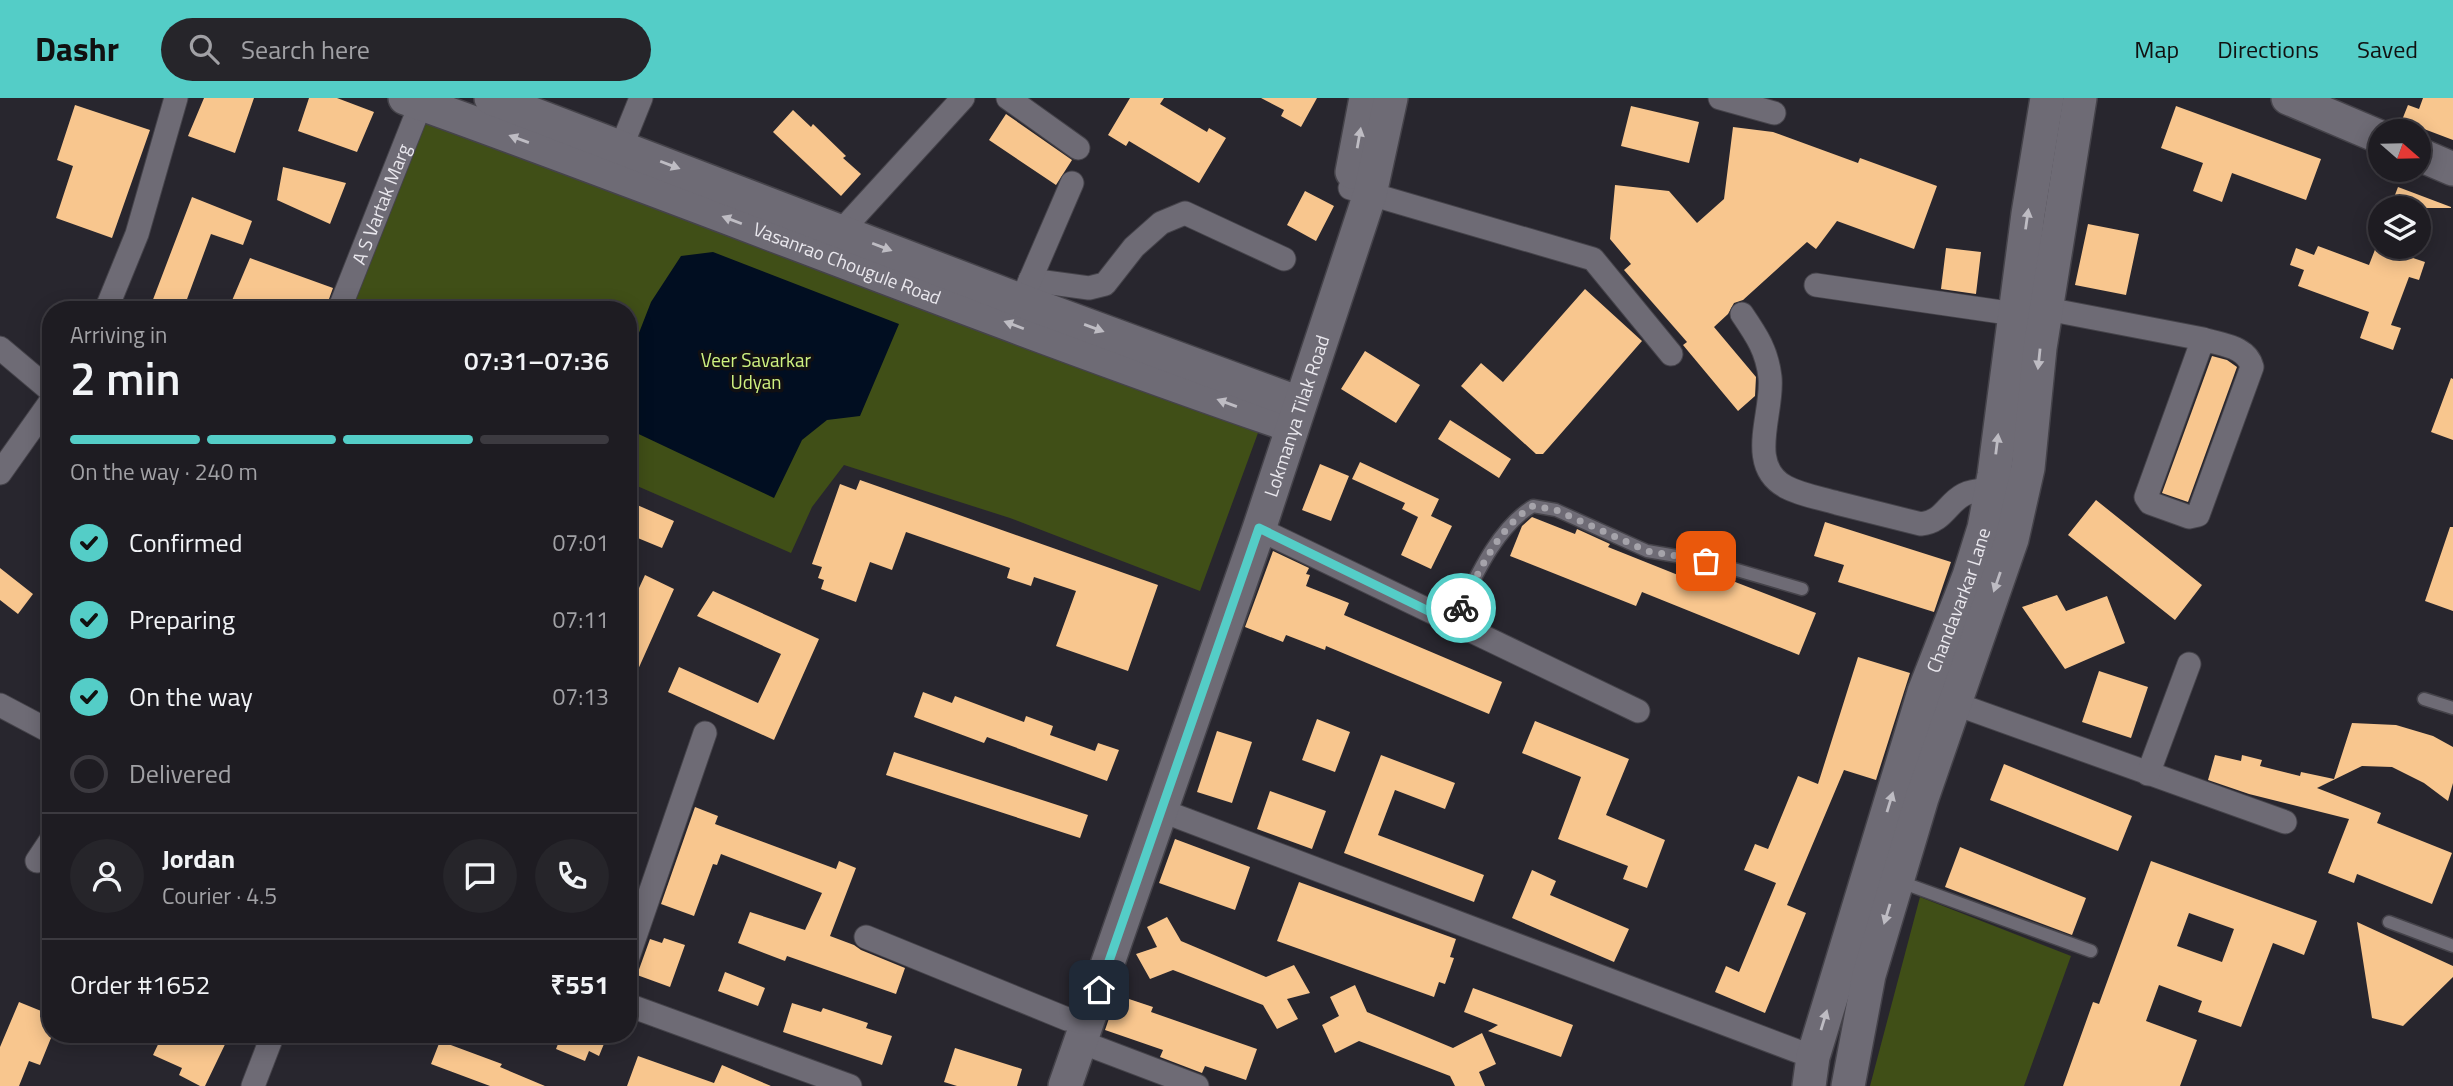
<!DOCTYPE html>
<html lang="en">
<head>
<meta charset="utf-8">
<style>
	:root { --surface:#1e1c22; --page:#26252a; --text:#f1f3f6; --muted:#a1a1a5; --line:#3c3a40; --accent:#54cdc7 }
	body { margin:0; font-family:"Titillium Web",sans-serif; background:var(--page); color:var(--text); height:100vh; display:flex; flex-direction:column; font-size:26px; white-space:nowrap }
	* { box-sizing:border-box; margin:0 }
	p { font-size:23px; color:var(--muted) }
	.icon { flex:none; width:38px; height:38px; fill:none; stroke:currentColor; stroke-width:2; stroke-linecap:round; stroke-linejoin:round }
	.map { position:relative; flex:1; overflow:hidden }
	.panel { position:absolute; left:42px; top:203px; width:595px; height:742px; display:flex; flex-direction:column; background:var(--surface); border-radius:28px; box-shadow:0 4px 18px #0003,0 0 0 2px var(--line) }
	.panel>* { flex:none }
	.needle { width:46px; rotate:110deg }
	.fabs { position:absolute; left:2368px; top:21px; display:grid; gap:14px }
	.fabs a { display:grid; place-items:center; width:63px; height:63px; border-radius:50%; background:var(--surface); box-shadow:0 4px 18px #0003,0 0 0 2px var(--line); font-size:35px }
	.pin { position:absolute; display:grid; place-items:center; width:60px; height:60px; color:#fff; margin:-30px; border-radius:14px; box-shadow:0 4px 10px #0006 }
	.courier { position:absolute; display:grid; place-items:center; width:70px; height:70px; margin:-35px; border:5px solid #54cdc7; border-radius:50%; background:#fff; color:#222; box-shadow:0 2px 9px #0007 }
	.summary em { font-style:normal; font-weight:600 }
	.summary div { display:flex; flex-direction:column-reverse }
	.summary { display:flex; align-items:center; justify-content:space-between; height:119px; padding:0 28px }
	h1 { font-size:46px; font-weight:600; line-height:52px }
	.bar { display:grid; grid-template-columns:repeat(4,1fr); gap:10px 7px; align-content:center; height:84px; padding:0 28px }
	.bar i { height:9px; border-radius:5px; background:var(--line) }
	.bar .current { background:var(--accent) }
	.bar p { grid-column:span 4 }
	.line { display:flex; align-items:center; gap:18px; padding:0 28px; border-top:2px solid var(--line) }
	.line div { flex:1 }
	.round { display:grid; place-items:center; flex:none; width:74px; height:74px; border-radius:37px; background:var(--page) }
	ol { padding:0 28px; list-style:none }
	li { display:flex; align-items:center; gap:21px; height:77px }
	li p { margin-inline-start:auto }
	li .icon { padding:7px; border-radius:50%; background:var(--accent); color:#111; stroke-width:4 }
	li:last-child { color:var(--muted) }
	li i { width:38px; height:38px; border:4px solid var(--line); border-radius:50% }
	header { display:flex; align-items:center; gap:42px; box-sizing:border-box; height:98px; padding:0 35px; background:var(--accent); color:#111 }
	header strong { font-size:33px }
	nav { display:flex; gap:38px; margin-inline-start:auto; font-size:24px }
	.search { width:490px; height:63px; background:var(--page); display:flex; align-items:center; gap:18px; box-sizing:border-box; padding:0 24px; border-radius:38px; color:var(--muted); font-size:26px }
	.map>svg:first-child { display:block }
</style>
</head>
<body>
<header>
<strong>Dashr</strong>
<div class="search"><svg class="icon" aria-label="search" viewBox="0 0 24 24"><circle cx="10" cy="10" r="6"/><path d="M15 15l6 6"/></svg>Search here</div>
<nav><a>Map</a><a>Directions</a><a>Saved</a></nav>
</header>
<div class="map">
<svg width="2453" height="988" viewBox="0 0 2453 988">
	<rect width="100%" height="100%" fill="#28262e"/>
	<path fill="#404f17" d="M424 16 1262 324 1200 493 1010 420 844 367 812 409 791 455 628 384V212H345Z
		M1920 799 2071 858 2024 988H1870Z"/>
	<path fill="#010e21" d="M713 154 899 226 860 318 827 322 802 342 774 400 628 331V263L651 204 681 158Z"/>
	<path fill="#f8c68e" fill-rule="evenodd" d="M204 0H254L235 55 188 38Z
		M309 0H337L374 14 357 54 298 33Z
		M1130 0H1164L1160 6 1207 34 1209 30 1226 40 1199 85 1129 43 1126 48 1108 37Z
		M1261 0H1317L1301 29 1281 18 1284 12Z
		M2423 0H2453V42L2424 31 2423 36 2400 27 2408 7 2419 11Z
		M75 7 150 32 112 140 56 120 73 68 57 62Z
		M1631 8 1699 24 1689 65 1621 48Z
		M2176 8 2321 61 2306 102 2232 75 2222 104 2193 93 2203 65 2161 50Z
		M793 12 811 29 813 26 846 58 843 60 861 76 841 98 773 34Z
		M1006 16 1072 62 1056 87 989 42Z
		M1733 29 1773 34 1858 65 1860 60 1937 88 1914 151 1837 123 1816 151 1807 144 1743 202 1734 205 1728 216 1714 229 1756 279 1755 298 1738 313 1683 247 1687 244 1624 172 1631 166 1610 141 1615 87 1669 93 1697 125 1724 101Z
		M283 69 346 85 330 126 277 102Z
		M2398 89 2451 109V110H2390Z
		M1305 93 1334 108 1316 143 1287 127Z
		M192 99 252 123 243 147 211 136 183 212H149Z
		M2088 126 2139 136 2126 197 2075 187Z
		M2318 148 2369 167 2376 149H2417L2413 160 2425 164 2419 182 2409 179 2391 227 2401 230 2393 252 2360 240 2369 214 2298 188 2304 172 2290 167 2296 150 2314 157Z
		M1946 150 1981 154 1976 196 1941 191Z
		M250 160 333 190 325 212H228Z
		M1585 191 1642 243 1543 356H1536L1461 288 1481 265 1503 284Z
		M1365 253 1420 287 1396 325 1341 291Z
		M2212 258 2227 262 2237 269 2188 404 2162 395Z
		M2451 280 2453 281V342L2431 334Z
		M1450 322 1511 361 1499 380 1438 341Z
		M1360 364 1439 401 1431 418 1452 428 1431 471 1401 457 1418 419 1402 411 1405 405 1352 381Z
		M1320 366 1349 378 1331 423 1302 412Z
		M860 382 1158 487 1128 573 1056 548 1076 493 1034 479 1031 488 1007 480 1010 470 906 434 892 472 870 464 856 504 821 491 824 482 818 480 822 469 812 466 840 386 856 392Z
		M2096 402 2202 487 2175 522 2068 437Z
		M628 403 674 423 662 450 628 436Z
		M1532 419 1575 436 1577 431 1610 446 1608 449 1678 477 1681 468 1704 472 1816 515 1799 557 1642 494 1636 508 1510 458 1522 428Z
		M1825 424 1951 464 1934 514 1838 484 1844 467 1814 458Z
		M2450 429H2453V513L2425 503Z
		M1273 453 1309 470 1306 476 1310 477 1306 488 1349 505 1344 517 1502 584 1489 616 1326 548 1325 552 1286 537 1283 544 1245 529Z
		M0 470 33 496 18 516 0 502Z
		M645 477 674 491 628 594V514Z
		M713 493 819 541 774 642 668 594 679 569 758 605 781 556 697 518Z
		M2057 497 2066 513 2107 498 2125 545 2065 571 2022 509Z
		M1858 559 1910 575 1876 682 1844 672 1787 807 1806 815 1765 915 1715 894 1726 868 1739 874 1776 785 1744 772 1755 746 1768 751 1798 678 1818 686Z
		M2099 573 2148 589 2131 640 2082 624Z
		M923 594 952 605 955 598 1024 624 1026 618 1053 628 1050 637 1095 653 1098 645 1119 652 1107 683 987 639 984 645 914 619Z
		M1317 621 1350 634 1335 674 1302 662Z
		M1535 623 1629 661 1606 717 1665 742 1647 790 1623 781 1628 768 1558 741 1581 679 1522 655Z
		M2352 625 2396 627 2433 638 2453 649V685L2448 703 2424 685 2392 669 2362 668 2317 690 2381 715 2377 725 2452 755 2432 806 2357 776 2354 785 2328 775 2349 721 2249 696 2208 682 2215 657 2241 663 2242 657 2262 662 2260 668 2300 678 2301 674 2334 681Z
		M1217 633 1252 644 1232 705 1197 694Z
		M894 654 1088 717 1080 740 886 677Z
		M1381 657 1455 685 1445 711 1395 692 1378 737 1484 777 1474 804 1344 755Z
		M2004 666 2132 718 2118 753 1990 702Z
		M1270 693 1326 713 1312 751 1257 731Z
		M695 709 718 718 715 726 836 771 839 763 856 770 830 838 854 847 861 852 905 870 896 896 787 858 785 863 738 845 750 814 805 832 822 795 721 756 717 767 713 766 694 818 661 806Z
		M1175 741 1250 769 1235 812 1159 785Z
		M1960 749 2086 800 2072 837 1945 789Z
		M2151 763 2317 823 2304 857 2273 845 2241 929 2198 914 2202 903 2159 887 2146 923 2197 942 2180 988H2063L2093 904 2099 906ZM2189 815 2234 831 2222 864 2177 848Z
		M1532 772 1556 783 1550 797 1629 831 1614 864 1512 820Z
		M1299 784 1456 841 1450 859 1454 860 1445 886 1439 884 1434 899 1277 843Z
		M1167 819 1181 843 1266 879 1294 867 1310 895 1287 901 1298 921 1277 931 1263 907 1173 872 1150 881 1136 856 1157 849 1147 829Z
		M2357 824 2453 868V879L2403 928 2372 920Z
		M664 840 685 847 670 889 637 877 650 841 662 845Z
		M725 874 765 890 758 908 718 893Z
		M1355 887 1367 914 1453 950 1482 935 1496 966 1479 974 1485 988H1455L1450 978 1359 943 1335 955 1322 927 1339 918 1330 899Z
		M1473 890 1573 927 1561 959 1488 933 1498 927 1464 914Z
		M1117 897 1153 909 1151 914 1257 951 1246 982 1205 968 1202 975 1160 959 1163 952 1105 932Z
		M19 904 51 917V940L40 967 29 963 19 988H0V949Z
		M792 905 821 914 823 910 868 925 866 930 892 938 882 967 783 934Z
		M163 936H230L205 988H200L179 977 182 970 153 957Z
		M549 936H608L599 958 589 953 585 963 556 951 560 941Z
		M440 943 502 966 500 969 545 988H490L431 966Z
		M955 950 1022 971 1017 988H957L944 984Z
		M638 958 714 985 722 967 771 988H627Z"/>
	<g fill="none" stroke-linecap="round" stroke-linejoin="round">
		<g stroke="#45434a" stroke-width="15">
			<path id="lane" d="M1453 525C1472 487 1495 430 1533 408L1556 412 1647 453 1706 463 1802 491
				M2424 601 2453 610
				M1898 783 2091 853
				M2389 824 2453 848"/>
		</g>
		<g stroke="#45434a" stroke-width="25">
			<g id="street">
				<path d="M1008 0 1078 50"/>
				<path d="M1720 0 1774 15"/>
				<path d="M616 62 641 0"/>
				<path d="M1350 90 1593 161 1671 256"/>
				<path d="M833 142 963 0"/>
				<path d="M1030 182 1089 190 1105 186 1134 149 1161 125 1185 115 1284 161"/>
				<path d="M1816 187 2015 216"/>
				<path d="M1025 194 1072 85"/>
				<path d="M2047 211 2203 241 2146 399 2150 405 2189 419 2198 417 2252 269C2247 248 2221 247 2203 241"/>
				<path d="M106 212 137 136 176 0"/>
				<path id="s1" d="M339 212 423 0"/>
				<path d="M1742 216C1757 238 1767 253 1770 279 1774 314 1745 367 1786 389 1801 397 1820 400 1837 405 1865 412 1893 419 1921 426 1952 423 1947 388 1991 393"/>
				<path d="M0 250 51 293"/>
				<path d="M0 375 51 303"/>
				<path d="M1259 431 1638 613"/>
				<path d="M1942 601 2285 724"/>
				<path d="M0 607 51 634"/>
				<path d="M2148 676 2189 566"/>
				<path d="M1160 712 1813 959"/>
				<path d="M37 763 51 742"/>
				<path d="M866 839 1067 921"/>
				<path d="M628 859 705 635"/>
				<path d="M628 907 850 988"/>
				<path d="M1081 944 1197 988"/>
				<path d="M253 988 273 936"/>
			</g>
		</g>
		<g stroke="#45434a" stroke-width="36">
			<g id="secondary">
				<path id="s2" d="M405 0C702 106 994 226 1292 328"/>
				<path d="M491 0 1022 203 1299 305"/>
				<path d="M2288 0 2380 39"/>
				<path d="M2418 56 2453 71"/>
				<path d="M1352 74 1366 0"/>
				<path id="s3" d="M1065 988 1259 431 1370 96 1391 0"/>
				<path id="s4" d="M1809 988 1813 959 1924 594 1969 478 1984 430 1994 377 2028 116 2047 0"/>
				<path d="M1848 988 1869 877 1922 700 2012 441 2028 370 2040 250 2080 0"/>
			</g>
		</g>
		<use href="#lane" stroke="#6e6b75" stroke-width="12"/>
		<use href="#street" stroke="#6e6b75" stroke-width="23"/>
		<use href="#secondary" stroke="#6e6b75" stroke-width="33"/>
	</g>
	<defs><path id="oneway-solid" d="M-6-.8H1V-3.2L6.5 0L1 3.2V.8H-6Z" transform="scale(1.75)"/></defs>
	<g fill="#bebcc3">
		<use href="#oneway-solid" transform="translate(1359 40) rotate(-80)"/>
		<use href="#oneway-solid" transform="translate(519 41) rotate(-160)"/>
		<use href="#oneway-solid" transform="translate(670 67) rotate(21)"/>
		<use href="#oneway-solid" transform="translate(2027 121) rotate(-82)"/>
		<use href="#oneway-solid" transform="translate(732 122) rotate(-159)"/>
		<use href="#oneway-solid" transform="translate(882 149) rotate(21)"/>
		<use href="#oneway-solid" transform="translate(1014 227) rotate(-159)"/>
		<use href="#oneway-solid" transform="translate(1094 230) rotate(20)"/>
		<use href="#oneway-solid" transform="translate(2039 261) rotate(96)"/>
		<use href="#oneway-solid" transform="translate(1227 305) rotate(-160)"/>
		<use href="#oneway-solid" transform="translate(1997 346) rotate(-83)"/>
		<use href="#oneway-solid" transform="translate(1997 484) rotate(109)"/>
		<use href="#oneway-solid" transform="translate(1890 704) rotate(-73)"/>
		<use href="#oneway-solid" transform="translate(1887 816) rotate(107)"/>
		<use href="#oneway-solid" transform="translate(1824 922) rotate(-73)"/>
	</g>
	<g fill="none" stroke-linecap="round" stroke-linejoin="round">
		<path stroke="#a5a3aa" stroke-width="7" stroke-dasharray="0 12.6" d="M1461 510C1478 475 1499 428 1533 408L1556 412 1647 453 1706 463"/>
		<path stroke="#54cdc7" stroke-width="9" d="M1099 892 1259 430 1453 525 1461 510"/>
	</g>
	<g text-anchor="middle" stroke-width="7" stroke-linejoin="round" paint-order="stroke">
		<g font-size="19" fill="#e9e7ed" stroke="#111013">
			<text dy="7" stroke="none"><textPath href="#s1" startOffset="114">A S Vartak Marg</textPath></text>
			<text dy="7" stroke="none"><textPath href="#s2" startOffset="472">Vasanrao Chougule Road</textPath></text>
			<text dy="7" stroke="none"><textPath href="#s3" startOffset="709">Lokmanya Tilak Road</textPath></text>
			<text dy="7" stroke="none"><textPath href="#s4" startOffset="509">Chandavarkar Lane</textPath></text>
		</g>
		<g font-size="19" fill="#cff180" stroke="#111013">
			<text x="756" y="269">Veer Savarkar<tspan x="756" dy="22">Udyan</tspan></text>
		</g>
	</g>
</svg>
<div class="fabs">
<a><svg class="needle" viewBox="-14 -14 28 28"><path d="M0-13l5 13h-10z" fill="#e53935"/><path d="M0 13l5-13h-10z" fill="#a1a1a5"/></svg></a>
<a><svg class="icon" aria-label="layers" viewBox="0 0 24 24"><path d="M12 4l9 5-9 5-9-5zM3 14l9 5 9-5"/></svg></a>
</div>
<div class="pin" style="left:1706px;top:463px;background:#ea580c"><svg class="icon" aria-label="bag" viewBox="0 0 24 24"><path d="M5 8h14l-1 12H6zM9 8a3 3 0 0 1 6 0"/></svg></div>
<div class="pin" style="left:1099px;top:892px;background:#1f2937"><svg class="icon" aria-label="home" viewBox="0 0 24 24"><path d="M3 11l9-7 9 7M6 9v11h12V9"/></svg></div>
<div class="courier" style="left:1461px;top:510px"><svg class="icon" aria-label="bike" viewBox="0 0 24 24"><circle cx="6" cy="16" r="4"/><circle cx="18" cy="16" r="4"/><path d="M6 16l4-8h5l3 8M10 8l3 8H6M13 5h3"/></svg></div>
<section class="panel">
<div class="summary"><div><h1>2 min</h1><p>Arriving in</p></div><em>07:31–07:36</em></div>
<div class="bar"><i class="current"></i><i class="current"></i><i class="current"></i><i></i><p>On the way · 240 m</p></div>
<ol>
<li><svg class="icon" aria-label="check" viewBox="0 0 24 24"><path d="M5 12l5 5 9-10"/></svg>Confirmed<p>07:01</p></li>
<li><svg class="icon" aria-label="check" viewBox="0 0 24 24"><path d="M5 12l5 5 9-10"/></svg>Preparing<p>07:11</p></li>
<li><svg class="icon" aria-label="check" viewBox="0 0 24 24"><path d="M5 12l5 5 9-10"/></svg>On the way<p>07:13</p></li>
<li><i></i>Delivered</li>
</ol>
<div class="line" style="height:126px"><a class="round"><svg class="icon" aria-label="person" viewBox="0 0 24 24"><circle cx="12" cy="8" r="4"/><path d="M4 21q1-7 8-7t8 7"/></svg></a><div><b>Jordan</b><p>Courier · 4.5</p></div><a class="round"><svg class="icon" aria-label="chat" viewBox="0 0 24 24"><path d="M4 5h16v11H9l-5 4z"/></svg></a><a class="round"><svg class="icon" aria-label="phone" viewBox="0 0 24 24"><path d="M5 4h4l2 5-3 2q2 4 5 5l2-3 5 2v4C11 20 4 13 5 4z"/></svg></a></div>
<div class="line" style="height:91px"><div>Order #1652</div><b>₹551</b></div>
</section>
</div>
</body>
</html>
